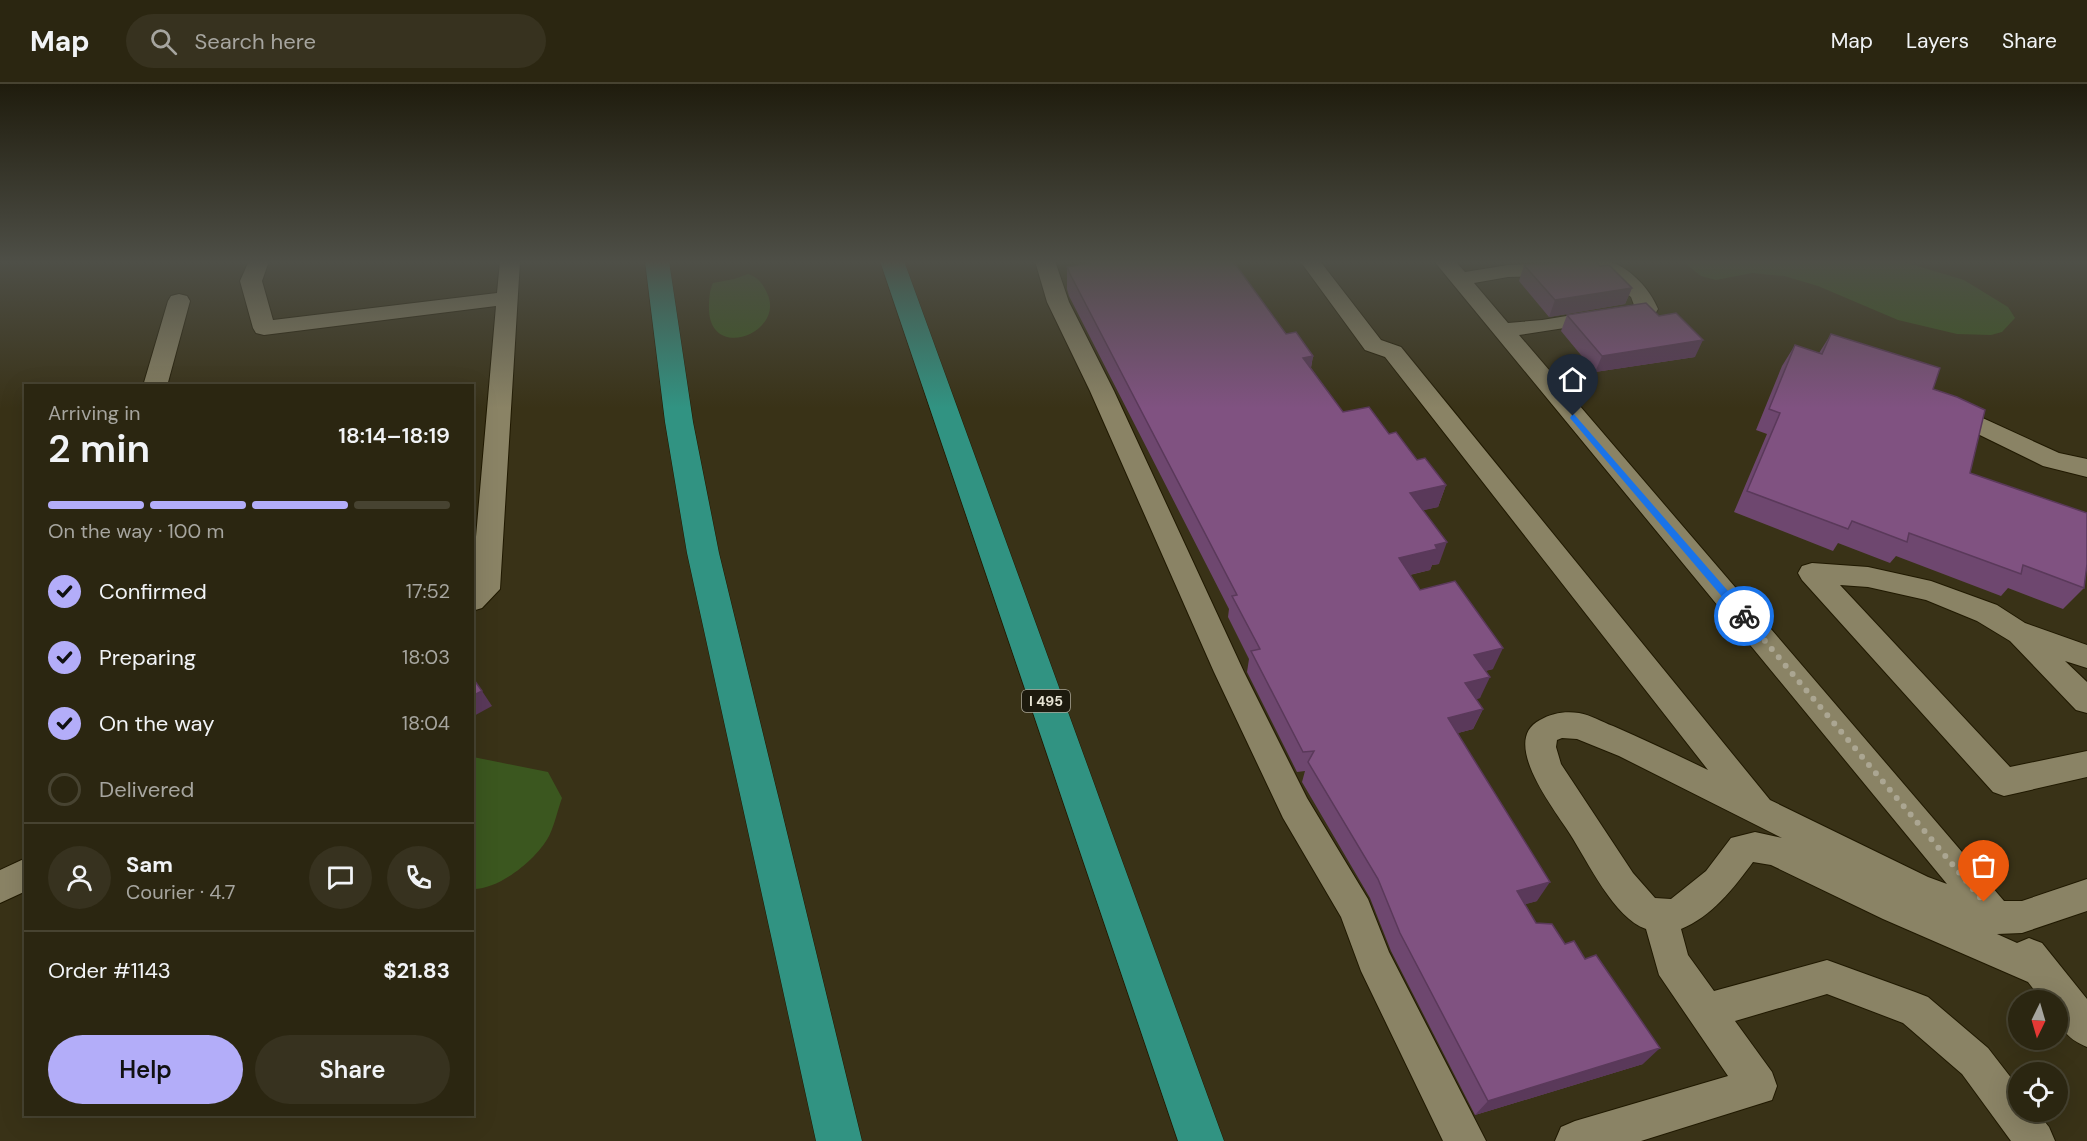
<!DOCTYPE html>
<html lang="en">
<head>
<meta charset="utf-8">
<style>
	:root { --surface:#2b2611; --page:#37321f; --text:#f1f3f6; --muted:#a6a59f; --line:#474331; --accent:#b3adf9 }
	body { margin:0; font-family:"DM Sans",sans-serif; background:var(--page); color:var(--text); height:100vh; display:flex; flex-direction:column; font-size:22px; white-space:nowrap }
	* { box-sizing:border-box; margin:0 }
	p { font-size:20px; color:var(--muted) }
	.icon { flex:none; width:33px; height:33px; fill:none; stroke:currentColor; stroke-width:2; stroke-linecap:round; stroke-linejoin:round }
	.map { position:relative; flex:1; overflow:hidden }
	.drawer { position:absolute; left:24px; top:300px; width:450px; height:732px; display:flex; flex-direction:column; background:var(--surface); border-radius:0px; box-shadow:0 6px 24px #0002,0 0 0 2px var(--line) }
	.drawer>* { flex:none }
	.needle { width:39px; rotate:185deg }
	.fabs { position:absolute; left:2008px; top:906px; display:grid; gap:12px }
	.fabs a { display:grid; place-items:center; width:60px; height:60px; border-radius:50%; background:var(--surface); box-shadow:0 6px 24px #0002,0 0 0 2px var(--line); font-size:30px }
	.pin { position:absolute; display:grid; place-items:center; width:51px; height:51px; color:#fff; margin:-62px -26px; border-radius:50% 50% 50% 0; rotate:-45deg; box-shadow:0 0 6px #0007 }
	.pin .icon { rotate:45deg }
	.courier { position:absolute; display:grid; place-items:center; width:60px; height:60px; margin:-30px; border:4px solid #1a73e8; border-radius:50%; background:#fff; color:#222; box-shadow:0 2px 8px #0007 }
	.headline em { font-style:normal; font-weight:600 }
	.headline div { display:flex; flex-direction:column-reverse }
	.headline { display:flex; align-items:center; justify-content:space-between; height:102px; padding:0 24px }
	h1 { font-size:39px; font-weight:600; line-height:45px }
	.bar { display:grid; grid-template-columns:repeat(4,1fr); gap:9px 6px; align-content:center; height:72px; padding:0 24px }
	.bar i { height:8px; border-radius:4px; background:var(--line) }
	.bar .selected { background:var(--accent) }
	.bar p { grid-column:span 4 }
	.line { display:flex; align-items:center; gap:15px; padding:0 24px; border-top:2px solid var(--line) }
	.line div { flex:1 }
	.round { display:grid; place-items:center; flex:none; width:63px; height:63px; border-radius:32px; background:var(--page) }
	ol { padding:0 24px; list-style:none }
	li { display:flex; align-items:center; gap:18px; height:66px }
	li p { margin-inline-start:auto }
	li .icon { padding:6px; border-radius:50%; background:var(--accent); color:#111; stroke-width:4 }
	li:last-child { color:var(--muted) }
	li i { width:33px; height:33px; border:3px solid var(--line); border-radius:50% }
	.button { display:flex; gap:12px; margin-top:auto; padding:12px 24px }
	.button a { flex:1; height:69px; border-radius:36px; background:var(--accent); color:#111; font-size:24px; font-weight:600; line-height:69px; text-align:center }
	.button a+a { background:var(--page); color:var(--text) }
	header { display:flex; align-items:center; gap:36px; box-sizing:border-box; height:84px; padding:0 30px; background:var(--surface); border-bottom:2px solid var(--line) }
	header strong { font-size:28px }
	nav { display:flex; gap:33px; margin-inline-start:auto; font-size:21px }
	.search { width:420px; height:54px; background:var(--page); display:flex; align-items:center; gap:15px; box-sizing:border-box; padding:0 21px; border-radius:33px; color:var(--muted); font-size:22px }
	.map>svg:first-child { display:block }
</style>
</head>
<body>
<header>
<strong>Map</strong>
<div class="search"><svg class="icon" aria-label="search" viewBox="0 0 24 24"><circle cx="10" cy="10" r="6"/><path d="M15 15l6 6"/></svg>Search here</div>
<nav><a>Map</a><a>Layers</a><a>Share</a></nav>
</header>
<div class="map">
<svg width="2087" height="1057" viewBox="0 0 2087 1057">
	<rect width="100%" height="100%" fill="#393217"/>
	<path fill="#3b571f" d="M1682 177H1901L1964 196 2008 223 2015 234 2002 248 1991 251 1957 250 1898 236 1818 202 1784 192 1752 189 1716 196 1701 192Z
		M748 190C758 193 763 200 767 209 786 248 711 278 709 226 709 216 709 208 713 199L734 195Z
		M473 673 548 688 562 714C558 725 555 739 550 750 539 774 499 806 473 805Z"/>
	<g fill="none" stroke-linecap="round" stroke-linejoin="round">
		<g stroke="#201901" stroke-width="2">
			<path id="minor" d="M249 177H269L262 197 273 236 497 209 500 177H520L500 505 482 524 472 527V499L496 222 264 251 256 249 253 244 240 197Z
				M1035 177H1055L1069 218 1114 307 1244 588 1307 714 1368 815 1389 868 1486 1057H1443L1361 887 1341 833 1283 734 1214 588 1090 307 1047 218Z
				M1300 177H1320L1381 256 1401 263 1770 716 1928 793 1947 800 1434 177H1455L1465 188 1508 181 1607 177C1629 182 1650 205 1658 225L1655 230 1519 251 2004 817H2022L2087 795V827L2022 849 1997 850 2017 859 2029 854 2042 859 2087 915V963C2063 953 2058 941 2058 916H2042L2028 898 1883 835 1771 781 1753 778C1734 804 1711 833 1681 845L1688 871 1714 907 1827 876 1915 908 1928 913 1988 964 2019 1004V1028H2037L2049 1043 2055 1057H2011L1962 990 1903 939 1827 910 1735 937 1772 988 1777 1002 1772 1016 1641 1057H1555L1561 1043 1575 1037 1728 992 1659 891 1646 845C1614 834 1588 778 1570 750 1555 726 1499 657 1540 636 1552 629 1565 627 1579 629 1591 631 1602 638 1613 642 1645 656 1677 671 1708 686L1385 273 1365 266ZM1602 190 1631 213 1634 221 1542 236 1508 239 1474 199 1508 193ZM1562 654 1577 655 1619 672 1782 754 1755 748 1731 754 1706 787 1671 815 1655 814 1633 789 1561 680 1556 663 1557 656Z
				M179 210 187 212 190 217 167 302H143L168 217 171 212Z
				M1952 320 2059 369 2087 375V393L2043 382 1943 333 1940 328 1943 323Z
				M1812 479 1868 483 1931 497 1997 521 2025 539 2087 561V584L2065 577 2087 598V629L2076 626 2010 557 1977 537 1926 516 1868 503 1840 501 2010 683 2087 667V693L2004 712 1993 708 1802 496 1798 489 1802 482Z
				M26 774V807L0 819V786Z"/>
		</g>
		<g stroke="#201901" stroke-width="1">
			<path id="highway" d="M645 177H669L693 338 719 469 862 1057H816L687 469 665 338Z
				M880 177H904L1224 1057H1178Z"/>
		</g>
		<use href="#minor" fill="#8a8365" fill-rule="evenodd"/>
		<use href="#highway" fill="#319382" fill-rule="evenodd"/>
	</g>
	<path fill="#6e476f" d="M1085 177H1233L1286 250 1313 272 1311 284 1343 328 1389 350 1446 401 1438 423 1423 426 1439 480 1432 481 1430 486 1410 491 1420 506 1493 585 1485 587 1480 614 1476 615 1483 625 1473 645 1458 649 1537 817 1525 820 1536 839 1643 980 1475 1031 1391 867 1370 814 1302 698 1305 687 1297 688 1247 588 1249 575 1228 533 1229 525 1069 212 1067 205V183L1085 180Z
		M1524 181 1600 182 1632 204 1625 220 1549 233 1519 197Z
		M1567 231 1695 273 1595 288 1561 247Z
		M1831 250 1933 305 1970 389 2084 504 2063 525 2008 504 2001 512 1896 472 1890 479 1838 459 1833 467 1734 428 1767 350 1756 346 1782 282 1795 261 1819 269Z"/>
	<path fill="#5a395a" d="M1632 204 1625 220 1549 233 1555 216Z
		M1703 256 1695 273 1595 288 1602 272Z
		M1313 272 1309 293 1303 274Z
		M1446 401 1438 423 1403 431 1410 409Z
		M1447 458 1439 480 1432 481 1430 486 1391 495 1399 474 1435 461Z
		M1503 564 1493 585 1465 592 1474 571Z
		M1490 593 1480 614 1456 620 1465 599Z
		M482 607 492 622 472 633V612Z
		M1483 625 1473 645 1439 654 1448 634Z
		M1550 798 1537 817 1505 826 1517 807Z
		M1660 964 1643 980 1475 1031 1488 1017Z"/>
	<path fill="#805281" stroke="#5a395a" stroke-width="1.5" d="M1088 177H1233L1286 250 1296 248 1313 272 1303 274 1343 328 1369 323 1389 350 1396 348 1417 376 1425 374 1446 401 1410 409 1447 458 1435 461 1437 465 1399 474 1420 506 1455 497 1503 564 1474 571 1490 593 1465 599 1483 625 1448 634 1550 798 1517 807 1536 839 1552 840 1565 860 1574 857 1585 875 1596 871 1660 964 1488 1017 1400 849 1378 795 1308 678 1314 667 1303 668 1251 567 1260 565 1232 512 1237 511 1070 190 1067 183 1090 179Z
		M1595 177 1600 182 1609 181 1632 204 1555 216 1524 181Z
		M1646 219 1659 232 1676 229 1703 256 1602 272 1567 231Z
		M1831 250 1940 284 1933 305 1957 313 1985 326 1970 389 2087 429V480L2084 504 2023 481 2021 490 1909 449 1907 458 1852 437 1848 445 1747 407 1780 329 1769 325 1795 261 1822 270Z
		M472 593 482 607 472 612Z"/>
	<linearGradient id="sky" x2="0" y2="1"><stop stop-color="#1f1c0d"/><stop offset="0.55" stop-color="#4e4f47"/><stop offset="1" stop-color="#4e4f47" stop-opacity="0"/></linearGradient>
	<rect width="2087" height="324" fill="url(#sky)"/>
	<path fill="#1a73e8" d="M1573 329 1748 530V535H1741L1570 334Z"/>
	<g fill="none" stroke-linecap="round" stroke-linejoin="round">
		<path stroke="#aba692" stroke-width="6" stroke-dasharray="0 10.8" d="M1744 532 1984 818"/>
	</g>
	<g text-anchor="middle" stroke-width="4.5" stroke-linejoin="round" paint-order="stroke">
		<rect fill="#1d1a0e" stroke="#aba799" stroke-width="1.5" x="1022" y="606" width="48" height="22" rx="4.5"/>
		<g font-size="14" font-weight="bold" fill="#e8e4d4">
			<text x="1046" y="622">I 495</text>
		</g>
	</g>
</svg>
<div class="fabs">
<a><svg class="needle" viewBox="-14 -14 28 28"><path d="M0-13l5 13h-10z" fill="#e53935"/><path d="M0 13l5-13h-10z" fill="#a6a59f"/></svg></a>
<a><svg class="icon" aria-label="locate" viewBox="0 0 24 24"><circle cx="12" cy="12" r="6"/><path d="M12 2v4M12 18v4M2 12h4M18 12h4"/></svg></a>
</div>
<div class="pin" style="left:1984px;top:818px;background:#ea580c"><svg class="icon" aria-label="bag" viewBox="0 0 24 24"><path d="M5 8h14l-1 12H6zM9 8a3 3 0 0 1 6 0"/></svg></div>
<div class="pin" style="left:1573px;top:332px;background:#1f2937"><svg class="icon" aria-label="home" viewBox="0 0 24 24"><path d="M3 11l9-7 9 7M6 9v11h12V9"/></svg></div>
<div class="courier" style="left:1744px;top:532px"><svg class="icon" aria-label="bike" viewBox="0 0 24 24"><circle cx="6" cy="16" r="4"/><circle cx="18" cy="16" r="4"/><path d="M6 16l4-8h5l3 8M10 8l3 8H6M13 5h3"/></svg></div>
<section class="drawer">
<div class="headline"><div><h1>2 min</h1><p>Arriving in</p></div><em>18:14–18:19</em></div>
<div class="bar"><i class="selected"></i><i class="selected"></i><i class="selected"></i><i></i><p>On the way · 100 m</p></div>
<ol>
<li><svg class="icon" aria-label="check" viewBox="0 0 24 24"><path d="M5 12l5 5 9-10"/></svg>Confirmed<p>17:52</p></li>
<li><svg class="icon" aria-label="check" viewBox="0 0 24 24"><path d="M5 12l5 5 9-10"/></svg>Preparing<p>18:03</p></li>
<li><svg class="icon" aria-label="check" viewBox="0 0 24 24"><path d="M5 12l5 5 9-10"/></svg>On the way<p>18:04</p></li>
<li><i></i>Delivered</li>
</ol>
<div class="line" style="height:108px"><a class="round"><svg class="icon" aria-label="person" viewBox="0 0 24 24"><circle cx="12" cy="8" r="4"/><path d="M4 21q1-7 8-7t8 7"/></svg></a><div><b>Sam</b><p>Courier · 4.7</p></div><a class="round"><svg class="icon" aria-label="chat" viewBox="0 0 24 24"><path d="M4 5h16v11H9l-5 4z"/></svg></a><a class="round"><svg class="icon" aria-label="phone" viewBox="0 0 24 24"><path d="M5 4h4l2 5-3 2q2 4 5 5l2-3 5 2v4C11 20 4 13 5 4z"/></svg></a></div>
<div class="line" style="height:78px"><div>Order #1143</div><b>$21.83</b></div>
<div class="button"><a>Help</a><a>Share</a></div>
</section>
</div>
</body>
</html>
